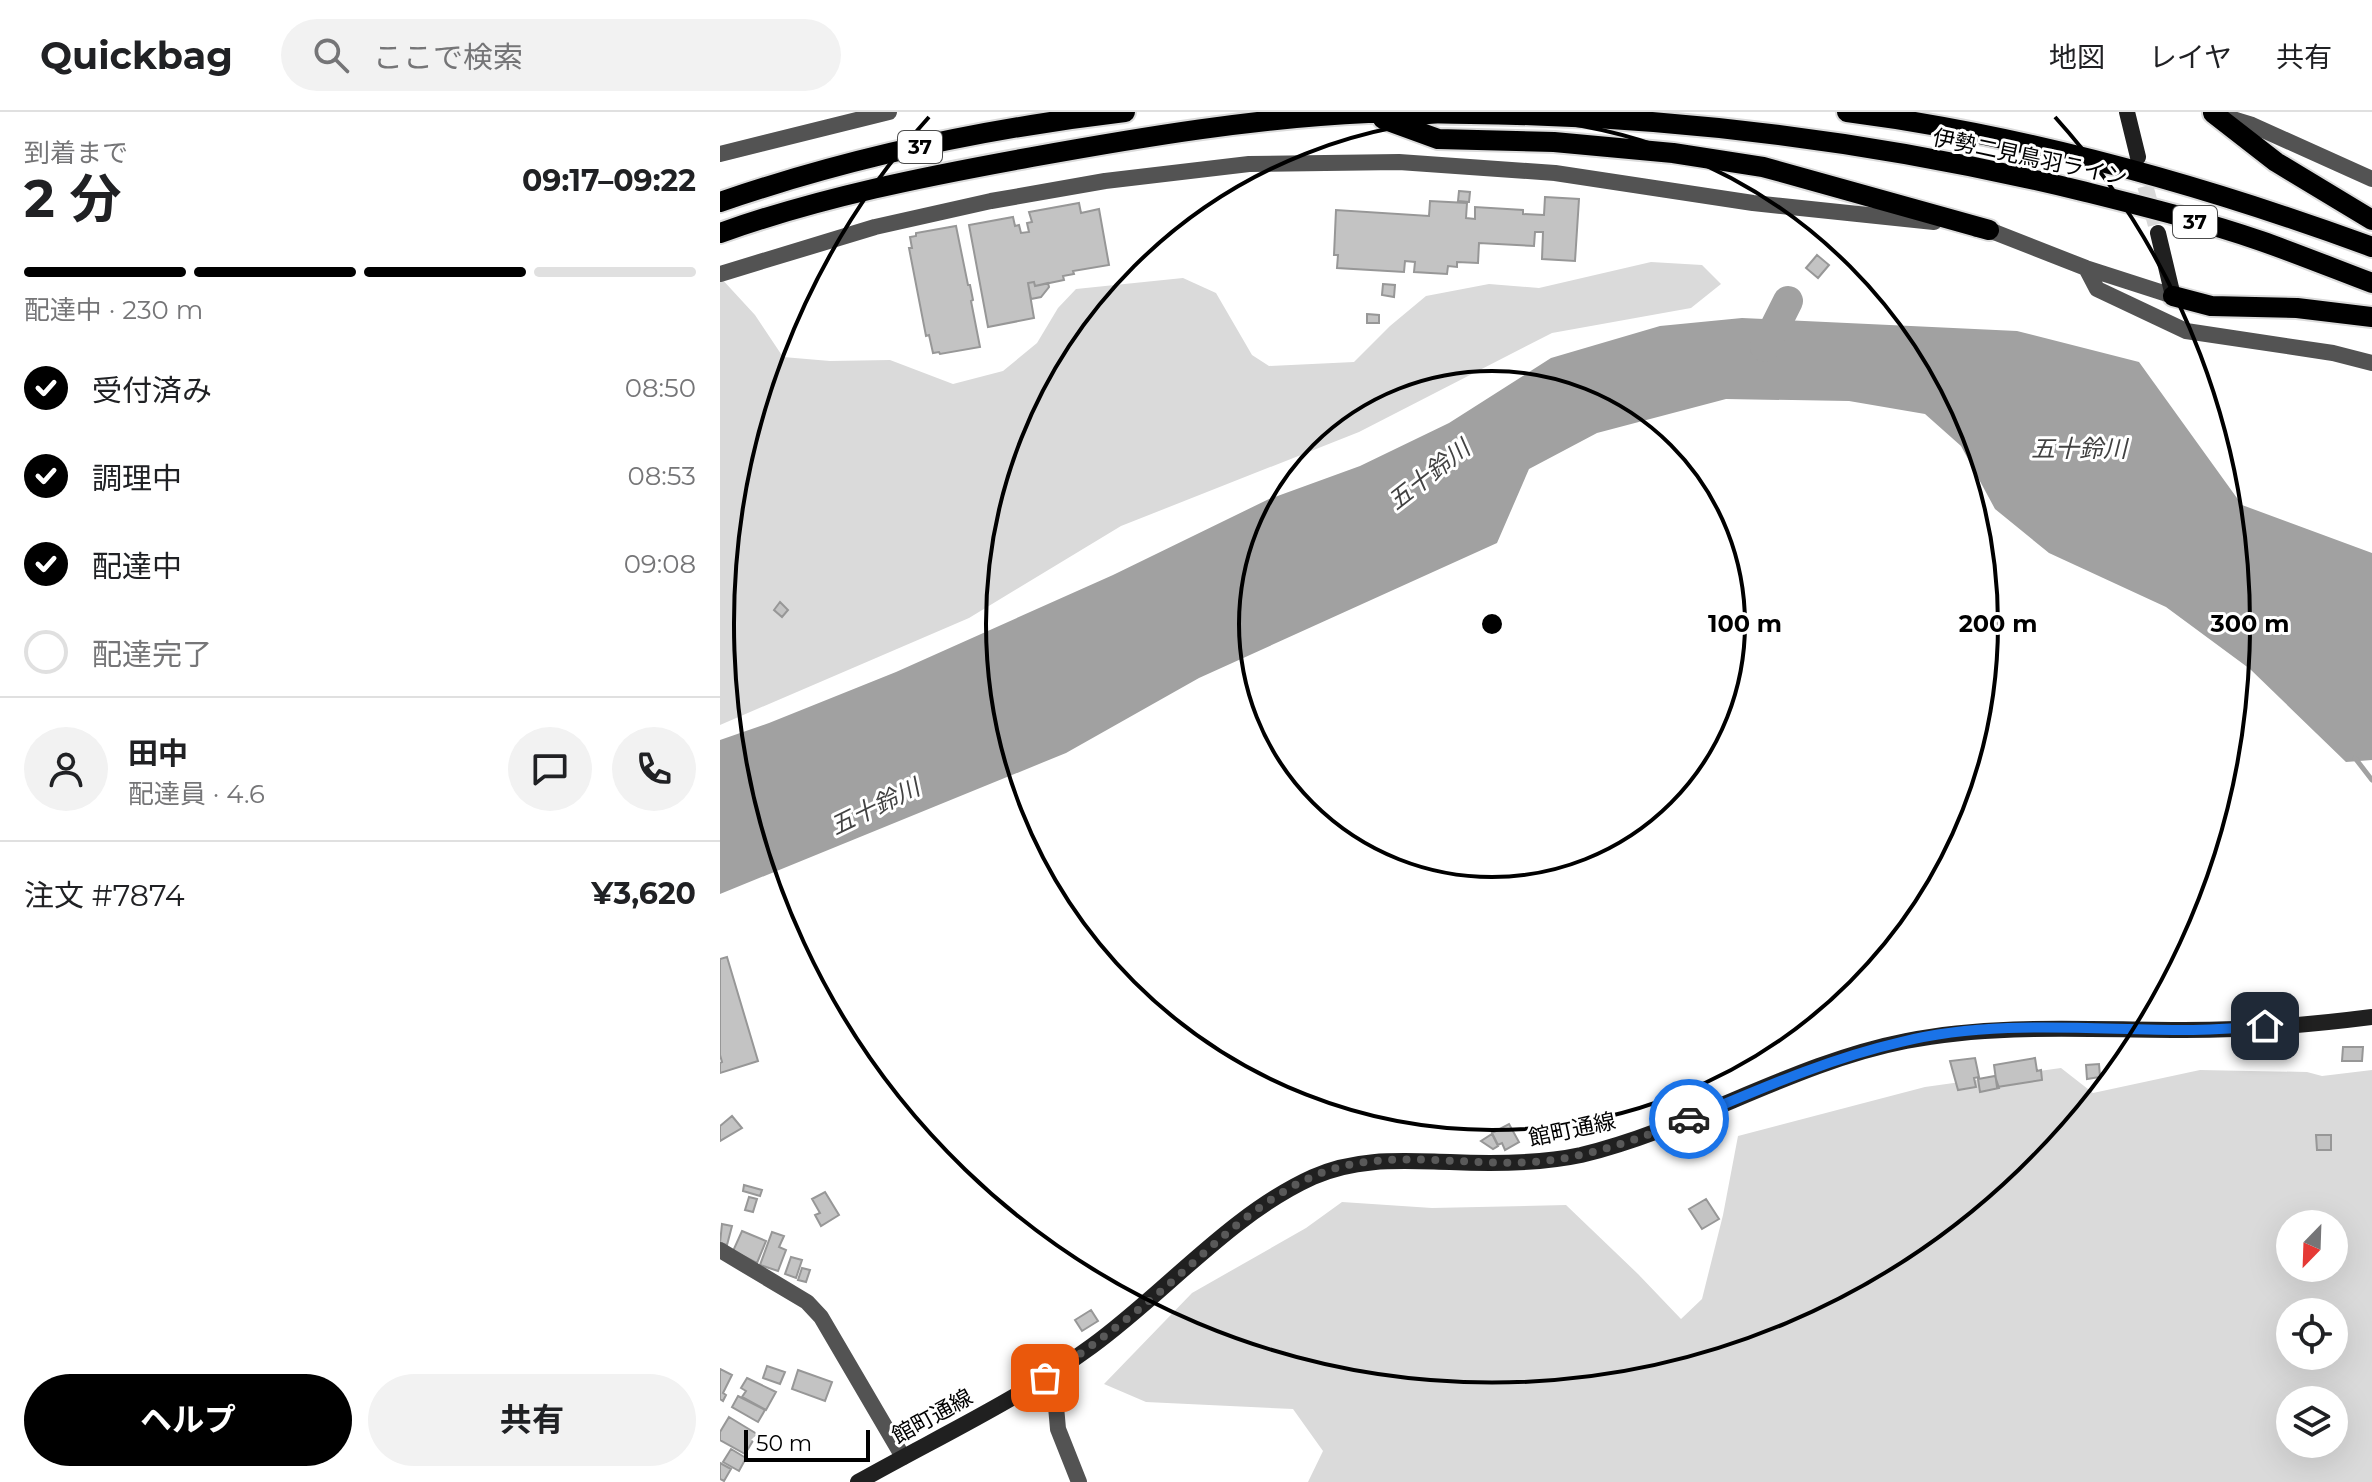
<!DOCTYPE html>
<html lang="ja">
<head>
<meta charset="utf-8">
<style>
	:root { --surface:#fff; --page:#f2f2f2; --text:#202124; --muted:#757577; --line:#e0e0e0; --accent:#000 }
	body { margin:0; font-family:Montserrat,"Noto Sans JP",sans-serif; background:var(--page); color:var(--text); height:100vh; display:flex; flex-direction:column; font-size:30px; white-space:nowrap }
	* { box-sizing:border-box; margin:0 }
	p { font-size:26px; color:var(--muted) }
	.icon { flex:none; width:44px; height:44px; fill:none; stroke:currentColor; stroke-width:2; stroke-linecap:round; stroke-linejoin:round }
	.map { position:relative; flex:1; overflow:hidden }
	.drawer { display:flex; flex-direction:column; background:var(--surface); width:720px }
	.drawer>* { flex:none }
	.needle { width:52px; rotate:203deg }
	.controls { position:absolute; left:1556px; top:1098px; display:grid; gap:16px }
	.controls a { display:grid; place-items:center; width:72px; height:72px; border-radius:50%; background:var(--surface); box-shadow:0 8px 32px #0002; font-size:40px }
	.scale { position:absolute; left:24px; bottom:20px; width:126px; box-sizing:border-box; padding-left:8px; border:4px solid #000; border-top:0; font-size:22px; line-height:28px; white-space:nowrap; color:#000; -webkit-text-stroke:6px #fff; paint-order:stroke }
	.pin { position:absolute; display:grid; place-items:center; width:68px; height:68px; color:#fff; margin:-34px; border-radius:16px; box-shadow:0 4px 12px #0006 }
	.courier { position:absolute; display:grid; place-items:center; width:80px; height:80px; margin:-40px; border:6px solid #1a73e8; border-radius:50%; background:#fff; color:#222; box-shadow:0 2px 10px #0007 }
	.head em { font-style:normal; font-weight:700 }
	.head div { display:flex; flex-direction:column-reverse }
	.head { display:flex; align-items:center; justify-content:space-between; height:136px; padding:0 24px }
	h1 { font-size:52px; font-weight:700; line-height:60px }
	.bar { display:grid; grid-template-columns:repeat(4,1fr); gap:12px 8px; align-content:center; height:96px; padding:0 24px }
	.bar i { height:10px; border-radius:6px; background:var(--line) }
	.bar .active { background:var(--accent) }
	.bar p { grid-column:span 4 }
	.line { display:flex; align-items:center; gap:20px; padding:0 24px; border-top:2px solid var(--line) }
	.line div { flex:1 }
	.round { display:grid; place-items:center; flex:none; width:84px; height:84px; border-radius:42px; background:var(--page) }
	ol { padding:0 24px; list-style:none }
	li { display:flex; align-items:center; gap:24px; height:88px }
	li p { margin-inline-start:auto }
	li .icon { padding:8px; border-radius:50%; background:var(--accent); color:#fff; stroke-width:4 }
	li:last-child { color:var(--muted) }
	li i { width:44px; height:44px; border:4px solid var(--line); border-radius:50% }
	.button { display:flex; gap:16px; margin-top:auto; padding:16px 24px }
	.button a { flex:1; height:92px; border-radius:48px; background:var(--accent); color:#fff; font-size:32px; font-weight:700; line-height:92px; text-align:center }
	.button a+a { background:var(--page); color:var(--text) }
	header { display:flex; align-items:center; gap:48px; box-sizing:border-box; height:112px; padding:0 40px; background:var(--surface); border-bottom:2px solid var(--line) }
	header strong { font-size:38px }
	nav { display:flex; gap:44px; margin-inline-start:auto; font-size:28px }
	.search { width:560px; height:72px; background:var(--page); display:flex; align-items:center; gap:20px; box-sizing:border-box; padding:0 28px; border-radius:44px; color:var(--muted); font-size:30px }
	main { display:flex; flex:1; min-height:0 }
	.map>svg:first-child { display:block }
</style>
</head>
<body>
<header>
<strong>Quickbag</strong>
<div class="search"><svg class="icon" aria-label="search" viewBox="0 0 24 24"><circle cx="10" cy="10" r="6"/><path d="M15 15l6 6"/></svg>ここで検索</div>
<nav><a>地図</a><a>レイヤ</a><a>共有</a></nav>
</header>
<main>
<section class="drawer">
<div class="head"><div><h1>2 分</h1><p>到着まで</p></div><em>09:17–09:22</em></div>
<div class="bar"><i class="active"></i><i class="active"></i><i class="active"></i><i></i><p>配達中 · 230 m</p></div>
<ol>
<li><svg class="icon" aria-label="check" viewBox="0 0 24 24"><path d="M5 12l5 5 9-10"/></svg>受付済み<p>08:50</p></li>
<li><svg class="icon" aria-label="check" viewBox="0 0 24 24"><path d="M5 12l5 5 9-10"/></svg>調理中<p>08:53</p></li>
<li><svg class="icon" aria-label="check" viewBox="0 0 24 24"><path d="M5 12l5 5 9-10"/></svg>配達中<p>09:08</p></li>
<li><i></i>配達完了</li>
</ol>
<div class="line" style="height:144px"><a class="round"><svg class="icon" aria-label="person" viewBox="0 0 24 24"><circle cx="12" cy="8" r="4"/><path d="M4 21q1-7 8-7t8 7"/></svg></a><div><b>田中</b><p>配達員 · 4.6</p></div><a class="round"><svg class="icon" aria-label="chat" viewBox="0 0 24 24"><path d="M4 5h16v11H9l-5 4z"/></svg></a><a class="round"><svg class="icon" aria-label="phone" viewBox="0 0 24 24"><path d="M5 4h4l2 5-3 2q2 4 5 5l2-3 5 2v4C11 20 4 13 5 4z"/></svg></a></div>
<div class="line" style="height:104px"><div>注文 #7874</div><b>¥3,620</b></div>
<div class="button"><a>ヘルプ</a><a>共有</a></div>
</section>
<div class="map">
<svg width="1652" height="1370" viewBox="0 0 1652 1370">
	<rect width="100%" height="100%" fill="#fff"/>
	<path fill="#dadada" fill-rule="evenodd" d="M931 150 982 153 1001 172 971 196 832 221 639 320 401 414 249 506 0 613V165L35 203 63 245 110 249 170 248 233 272 283 259 317 231 338 196 356 177 463 166 496 181 532 243 549 254 634 250 670 214 706 184 769 172 819 176Z
		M1341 956 1373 981 1480 958 1587 960 1602 964 1652 958V1370H588L603 1339 573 1297 426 1290 384 1272 472 1181 586 1116 622 1090 712 1096 846 1093 918 1162 961 1207 982 1187 1003 1103 1018 1024 1205 975ZM1570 1112H1614V1156H1570ZM1570 1200H1614V1244H1570ZM1570 1288H1614V1332H1570Z"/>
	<path fill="#a1a1a1" d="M1022 206 1297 219 1419 250 1522 393 1652 441V648L1626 650 1530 557 1446 495 1329 441 1275 397 1241 334 1205 302 1129 289 1006 287 877 321 809 357 777 431 479 566 346 641 0 782V628L49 611 176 560 393 463 549 387 640 354 729 311 831 246 940 214Z"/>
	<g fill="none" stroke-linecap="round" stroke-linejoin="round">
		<path stroke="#a1a1a1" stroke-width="5" d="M1635 646 1652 668"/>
		<path stroke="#a1a1a1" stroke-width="30" d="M1045 235 1068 189"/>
	</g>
	<path fill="#c3c3c3" stroke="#979797" stroke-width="2" d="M739 79 750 80 749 90 738 89Z
		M825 85 859 87 855 149 822 147 823 120H815L814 134 759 131 758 151 737 150V155L728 154 727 162 694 160 695 150 685 149 684 160 617 156 618 143H614L616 98 709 104 710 89 747 91 746 106 755 107V95L803 98V102L824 103Z
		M359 91 361 101 379 97 389 153 353 159 354 162 343 164 344 168 315 174 314 170 308 171 314 206 268 215 249 113 293 105 295 114 299 113 301 121 309 120 307 111 312 110 309 100Z
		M236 114 248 173H250L253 188 251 189 260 235 220 242 219 240 213 241 209 223 206 224 189 136H192L190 125 196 124V121Z
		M1097 143 1109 153 1098 166 1086 156Z
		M314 170 315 174 328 171 329 175 321 185 311 187 308 171Z
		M663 172 675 173 674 185 662 183Z
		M647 202 659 203V211H647Z
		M60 490 68 498 62 505 54 498Z
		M7 845 38 949 0 961V951L2 950 0 943V847Z
		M1623 935H1643L1642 949H1622Z
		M1255 946 1259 965 1254 966 1256 975 1238 978 1230 949Z
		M1315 946 1317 959 1321 958 1322 968 1277 975 1274 953Z
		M1379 952 1380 965 1367 967 1366 953Z
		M1275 964 1279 976 1260 980 1258 967Z
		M12 1004 22 1016 0 1029V1014Z
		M789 1012 799 1030 785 1038 782 1031 778 1033 772 1021Z
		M772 1022 778 1034 773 1037 761 1029Z
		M1596 1023H1611V1038H1597Z
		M24 1073 42 1078 40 1084 23 1079Z
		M105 1080 119 1103 101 1114 95 1103 100 1101 92 1087Z
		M29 1085 37 1087 33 1100 25 1098Z
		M986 1087 999 1107 982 1117 969 1097Z
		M2 1112 12 1114 7 1133 0 1131Z
		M22 1119 46 1129 37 1151 13 1139Z
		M52 1120 64 1124 59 1135 66 1138 58 1159 40 1153Z
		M71 1145 82 1148 76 1166 65 1162Z
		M82 1156 90 1158 86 1170 78 1168Z
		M371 1198 378 1209 362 1219 355 1208Z
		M47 1254 65 1260 60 1272 43 1266Z
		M0 1257 12 1263 3 1281 6 1283 3 1289 0 1287Z
		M78 1258 112 1270 105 1289 72 1277Z
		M27 1266 56 1280 46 1298 22 1285 26 1279 21 1276Z
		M18 1284 45 1298 38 1310 12 1295Z
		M9 1305 37 1322 25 1342 0 1328V1320Z
		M11 1337 26 1346 19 1359 3 1350Z
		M0 1351 11 1357 4 1369 0 1367Z"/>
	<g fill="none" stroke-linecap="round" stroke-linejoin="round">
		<path stroke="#d9d9d9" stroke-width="16" stroke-dasharray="16 8" stroke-linecap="butt" d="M1419 51 1438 121"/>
		<g stroke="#dbdbdb" stroke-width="24">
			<path id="primary" d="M1127 0C1306 23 1483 73 1652 135
				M1493 1 1556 50 1652 108
				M663 7 718 27 834 30 953 41 1043 55 1269 118
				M0 90C131 45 268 16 405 0
				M0 121C101 85 207 64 312 45 423 25 536 6 648 1 682 0 716 2 750 2 956 4 1161 30 1362 79 1422 94 1483 109 1541 129 1578 142 1615 157 1652 171
				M1453 184 1491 194 1577 196 1652 205"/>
		</g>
		<path stroke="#535353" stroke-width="16" d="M1500 3 1532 13 1652 67
			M0 42 169 0
			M1257 117 1269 118 1366 156 1453 184
			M1366 156 1377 177 1466 219 1613 241 1652 251
			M0 162 155 115 271 89 385 69 529 52 679 50 835 61 1033 91 1214 110
			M0 1138 87 1190 101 1205 183 1345
			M325 1266 335 1283 338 1317 359 1370"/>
		<path stroke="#202020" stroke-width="16" d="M1407 0 1418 45
			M1438 121 1453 184
			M138 1370C216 1326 300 1287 372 1234 445 1181 511 1102 593 1065 638 1045 683 1049 730 1050 773 1052 819 1052 861 1043 973 1016 1073 951 1186 929 1277 911 1371 918 1464 918 1526 918 1590 913 1652 905"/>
		<use href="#primary" stroke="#000" stroke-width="20"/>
	</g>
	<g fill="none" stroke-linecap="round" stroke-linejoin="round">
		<path stroke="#595959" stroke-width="8" stroke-dasharray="0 14.4" d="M325 1266C366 1239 404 1210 441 1179 489 1138 537 1088 596 1063 668 1033 748 1057 824 1049 873 1044 924 1025 969 1007"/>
		<path stroke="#1a73e8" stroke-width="10" d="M969 1007C1038 978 1107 947 1181 930 1273 907 1372 918 1466 918 1492 918 1519 916 1545 914"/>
	</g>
	<g fill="none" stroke="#000" stroke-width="4">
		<circle cx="772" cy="512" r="253"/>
		<circle cx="772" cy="512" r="506"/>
		<path d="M1335 5A758 758 0 1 1 209 5"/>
	</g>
	<g text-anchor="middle" stroke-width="6" stroke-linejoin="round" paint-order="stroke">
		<g fill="#fff" stroke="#4c4c4c" stroke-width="2">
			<rect x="178" y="19" width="44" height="32" rx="6"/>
			<rect x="1453" y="94" width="44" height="32" rx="6"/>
		</g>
		<g font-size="20" font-weight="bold" fill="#000">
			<text x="200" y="42">37</text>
			<text x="1475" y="117">37</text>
		</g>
		<g font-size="22" fill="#000" stroke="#fff">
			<text transform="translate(1310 45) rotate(12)" y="8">伊勢二見鳥羽ライン</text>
			<text transform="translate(852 1017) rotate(-12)" y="8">館町通線</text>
			<text transform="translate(212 1304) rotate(-29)" y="8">館町通線</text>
		</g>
		<g font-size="24" font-style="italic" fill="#424242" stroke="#fff">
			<text x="1359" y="345">五十鈴川</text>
			<text transform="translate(709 363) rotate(-38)" y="8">五十鈴川</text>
			<text transform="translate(155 695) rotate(-26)" y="8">五十鈴川</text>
		</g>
	</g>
	<circle cx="772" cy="512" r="12" fill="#000" stroke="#fff" stroke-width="4"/>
	<g font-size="24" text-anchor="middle" font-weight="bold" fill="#000" stroke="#fff" stroke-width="6" stroke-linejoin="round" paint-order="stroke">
		<text x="1025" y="520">100 m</text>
		<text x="1278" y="520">200 m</text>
		<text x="1530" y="520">300 m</text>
	</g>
</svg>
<div class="controls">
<a><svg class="needle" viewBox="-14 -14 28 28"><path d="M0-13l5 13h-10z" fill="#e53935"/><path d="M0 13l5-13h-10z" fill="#757577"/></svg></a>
<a><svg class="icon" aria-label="locate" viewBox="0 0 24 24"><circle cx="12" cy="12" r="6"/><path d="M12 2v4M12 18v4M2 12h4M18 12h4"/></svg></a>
<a><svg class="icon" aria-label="layers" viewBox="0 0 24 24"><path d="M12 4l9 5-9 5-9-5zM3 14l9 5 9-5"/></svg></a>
</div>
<div class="scale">50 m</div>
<div class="pin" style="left:325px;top:1266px;background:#ea580c"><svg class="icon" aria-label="bag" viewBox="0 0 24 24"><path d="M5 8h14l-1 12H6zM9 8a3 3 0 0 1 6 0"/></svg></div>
<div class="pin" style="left:1545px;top:914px;background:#1f2937"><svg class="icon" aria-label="home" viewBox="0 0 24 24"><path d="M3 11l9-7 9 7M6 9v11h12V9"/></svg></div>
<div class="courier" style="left:969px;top:1007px"><svg class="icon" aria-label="car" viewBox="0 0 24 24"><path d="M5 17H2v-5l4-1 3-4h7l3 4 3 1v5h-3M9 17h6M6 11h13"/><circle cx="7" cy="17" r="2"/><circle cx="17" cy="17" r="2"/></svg></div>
</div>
</main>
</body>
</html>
